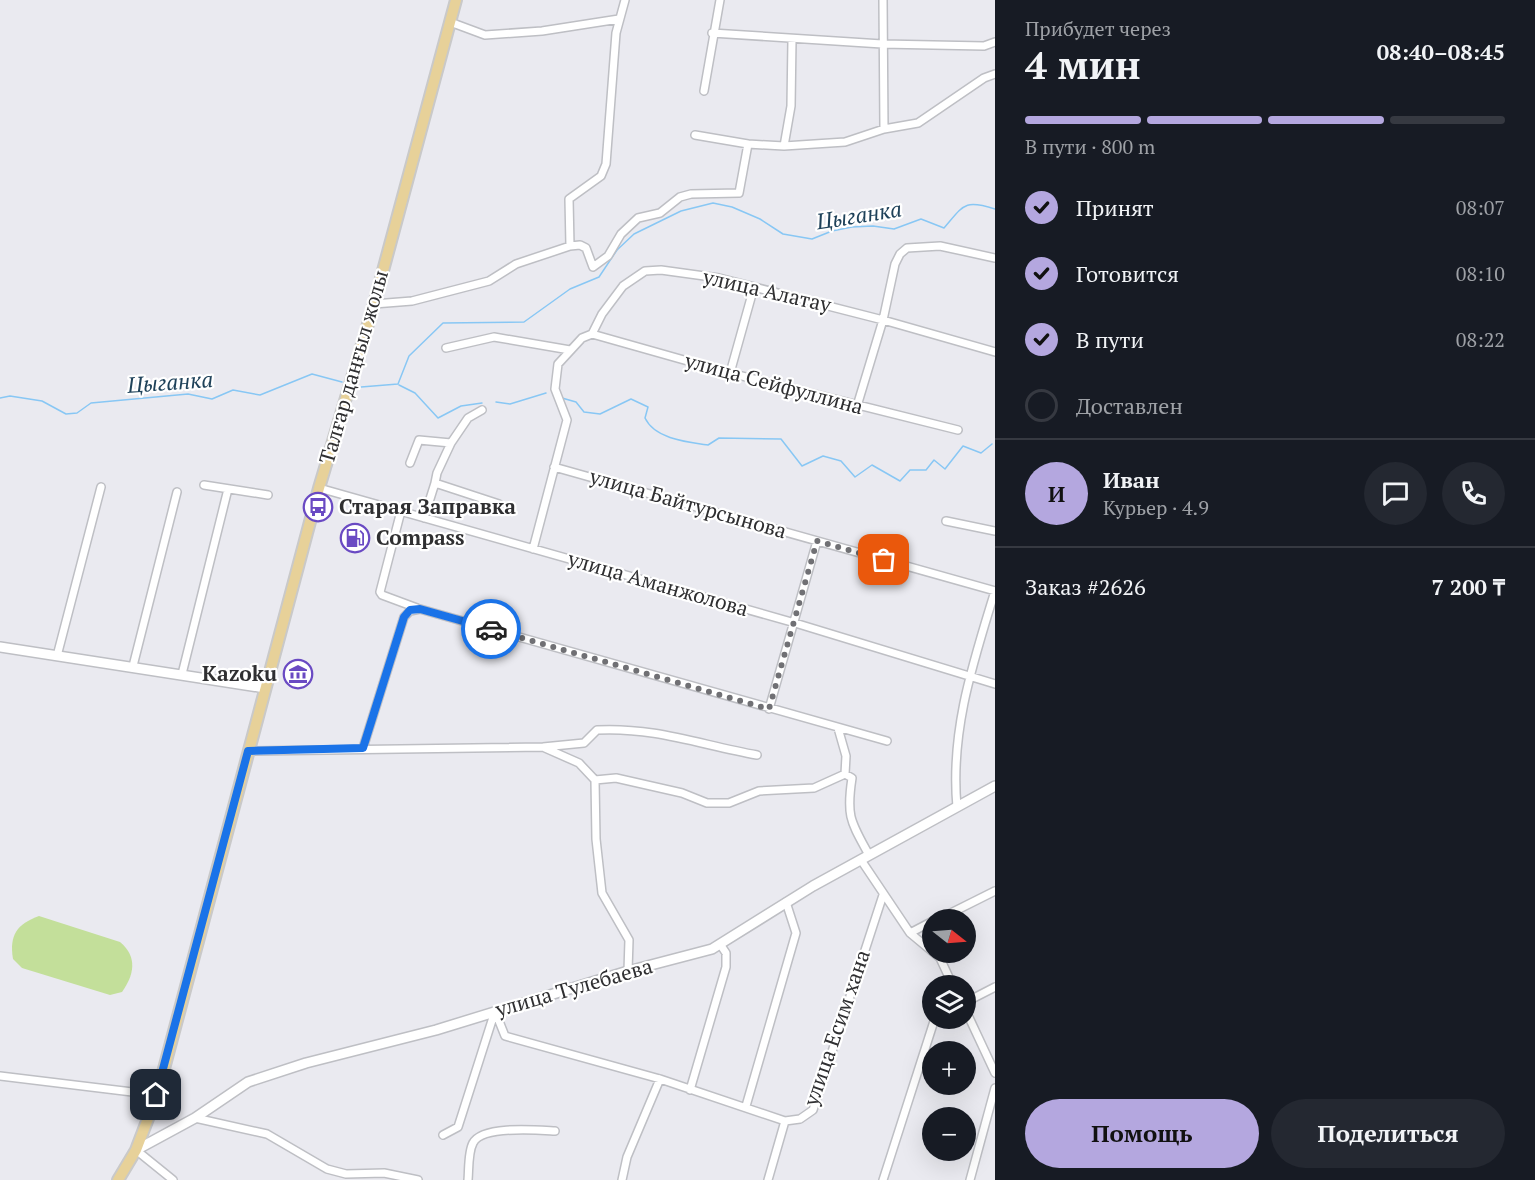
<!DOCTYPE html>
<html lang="ru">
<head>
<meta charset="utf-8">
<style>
	:root { --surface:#171b24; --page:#242831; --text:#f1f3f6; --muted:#9ea1a6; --line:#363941; --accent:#b4a7df }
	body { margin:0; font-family:"PT Serif",serif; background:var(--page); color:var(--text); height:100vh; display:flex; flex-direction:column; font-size:22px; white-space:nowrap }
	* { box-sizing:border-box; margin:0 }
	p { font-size:20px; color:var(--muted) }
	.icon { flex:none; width:33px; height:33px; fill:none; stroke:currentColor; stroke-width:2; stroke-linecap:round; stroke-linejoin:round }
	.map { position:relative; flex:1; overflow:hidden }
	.sheet { display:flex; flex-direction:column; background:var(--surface); width:540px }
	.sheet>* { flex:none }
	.needle { width:39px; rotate:107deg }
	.fabs { position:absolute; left:922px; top:909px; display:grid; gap:12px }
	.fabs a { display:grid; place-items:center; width:54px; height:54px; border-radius:50%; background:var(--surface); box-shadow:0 6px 24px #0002; font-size:30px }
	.pin { position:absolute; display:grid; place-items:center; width:51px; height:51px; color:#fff; margin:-26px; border-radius:12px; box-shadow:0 3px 9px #0006 }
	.courier { position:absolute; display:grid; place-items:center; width:60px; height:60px; margin:-30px; border:4px solid #1a73e8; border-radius:50%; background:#fff; color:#222; box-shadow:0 2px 8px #0007 }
	.head em { font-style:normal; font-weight:600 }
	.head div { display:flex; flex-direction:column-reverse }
	.head { display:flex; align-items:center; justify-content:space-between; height:102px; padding:0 30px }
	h1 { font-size:39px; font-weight:600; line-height:45px }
	.bar { display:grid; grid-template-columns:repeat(4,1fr); gap:9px 6px; align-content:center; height:72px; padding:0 30px }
	.bar i { height:8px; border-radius:4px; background:var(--line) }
	.bar .selected { background:var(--accent) }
	.bar p { grid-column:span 4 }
	.line { display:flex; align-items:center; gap:15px; padding:0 30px; border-top:2px solid var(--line) }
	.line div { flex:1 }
	.round { display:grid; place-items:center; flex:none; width:63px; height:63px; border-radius:32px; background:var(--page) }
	ol { padding:0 30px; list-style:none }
	li { display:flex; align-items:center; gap:18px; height:66px }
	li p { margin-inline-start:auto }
	li .icon { padding:6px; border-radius:50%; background:var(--accent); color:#111; stroke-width:4 }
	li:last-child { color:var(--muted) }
	li i { width:33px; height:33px; border:3px solid var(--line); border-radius:50% }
	.button { display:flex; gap:12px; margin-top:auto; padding:12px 30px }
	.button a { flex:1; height:69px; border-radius:36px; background:var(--accent); color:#111; font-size:24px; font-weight:600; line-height:69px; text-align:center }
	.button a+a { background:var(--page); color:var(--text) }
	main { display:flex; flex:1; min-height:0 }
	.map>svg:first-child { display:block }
</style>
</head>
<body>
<main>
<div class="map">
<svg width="995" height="1180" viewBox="0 0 995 1180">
	<rect width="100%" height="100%" fill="#eaeaf0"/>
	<path fill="#c3df9a" d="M39 916 120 942C138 957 134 975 122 992L110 995 22 968 13 959C9 935 17 924 39 916Z"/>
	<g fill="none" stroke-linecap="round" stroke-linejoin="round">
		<path stroke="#88c7f4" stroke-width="1.5" d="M399 385 415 393 438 418 461 406 482 403
			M361 387 398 384 409 356 443 323 524 322 570 289 599 277 617 250 634 234 681 211 713 203 732 207 760 219 783 234 812 239 832 231 852 227 873 226 894 229 921 219 944 228C964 205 964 199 995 209
			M0 398 10 396 42 401 66 414 77 413 91 403 188 394 212 399 233 390 260 395 312 374 342 382
			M562 398 576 402 584 412 600 414 631 399 648 407 645 418C655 439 687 442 708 445L719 438 781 439 802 466 823 456 841 461 855 477 872 465 900 481 910 470H926L934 460 945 469 963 446 981 453 992 444
			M496 402 510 404 546 393"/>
		<g stroke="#bebfc4" stroke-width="10">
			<path id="street" d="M883 0 884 129
				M450 22 485 35 542 31 619 19
				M712 33 882 44 984 46 995 42
				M704 91 720 0
				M695 135 748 144 784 146 845 142 884 129 918 123 984 78 995 74
				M784 146 791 106 792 40
				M570 246 580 245 586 248 593 267 608 256 621 234 638 218 660 213 680 197 691 194 739 193 748 144
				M374 304 412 301 489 281 516 264 570 246 569 199 601 176 606 164 616 33 625 0
				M592 334 730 373 958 430
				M446 348 494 337 570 350
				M730 373 754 287
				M857 406 883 320 895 264 900 254 907 248 940 246 995 258
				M451 443 468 418 482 410
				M410 463 419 440 451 443 437 473 435 483
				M554 467 995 591
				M204 485 268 495
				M319 488 795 623 995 684
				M401 511 380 592 382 595 417 608
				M424 518 435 483 499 504
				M946 521 995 531
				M533 549 567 420 555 389 558 364 582 338 592 334 602 314 623 286 645 271 661 270 719 278 883 320 995 352
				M57 656 101 487
				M133 666 177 492
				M182 674 228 489
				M769 709 817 541
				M838 728 846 756 845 774
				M363 748 404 617 410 611 420 609 887 741
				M545 748 579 763 595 780
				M248 751 543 747 584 743 597 730C655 727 701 745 757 755
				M957 807C950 731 973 663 995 591
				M861 860 910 933 940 958 953 986
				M937 920 995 891
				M910 933 933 921
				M628 971 629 940 602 893 596 839 595 780 616 778 682 793 707 803H729L759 791 814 788 845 774 852 778C846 817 851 822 869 855
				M966 1002 995 987
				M495 1011 505 1036 660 1079 785 1121
				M966 1011 995 1073
				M0 1076 157 1095
				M690 1090 726 967V953L720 944
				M746 1106 796 933 786 902
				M195 1118 267 1134 327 1169 346 1174 384 1173 418 1180
				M443 1135 458 1127 495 1011
				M136 1150 173 1180
				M468 1180C469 1169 468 1152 473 1143 482 1125 537 1130 555 1131
				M622 1180 627 1157 660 1079
				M768 1180 785 1121 800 1119 813 1110 883 895
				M883 1180 935 1018
				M970 1180 995 1088"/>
		</g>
		<g stroke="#bebfc4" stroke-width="12">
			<path id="secondary" d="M0 647 265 688
				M136 1150 195 1118 248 1082 306 1063 436 1030 628 971 712 949 813 886 995 786"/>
		</g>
		<g stroke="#c9c9c9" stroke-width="14">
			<path id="primary" d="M118 1180 136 1150 157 1095 319 488 374 304 456 0"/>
		</g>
		<use href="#street" stroke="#fff" stroke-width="7"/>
		<use href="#secondary" stroke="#fff" stroke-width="9"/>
		<use href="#primary" stroke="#e7d199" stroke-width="10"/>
	</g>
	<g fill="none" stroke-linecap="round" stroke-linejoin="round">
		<path stroke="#707074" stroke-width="6" stroke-dasharray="0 10.8" d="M491 629 769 709 817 541 884 560"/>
		<path stroke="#1a73e8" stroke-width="8" d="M156 1095 248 751 363 748 404 617 410 610 420 609 491 629"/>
	</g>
	<defs>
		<g id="bus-ring" transform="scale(1.5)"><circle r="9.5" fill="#fff" stroke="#6a4ac3" stroke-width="1.5"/><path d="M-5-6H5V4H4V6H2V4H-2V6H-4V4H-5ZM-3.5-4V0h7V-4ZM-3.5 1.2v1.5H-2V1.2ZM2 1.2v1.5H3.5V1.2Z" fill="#6a4ac3"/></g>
		<g id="fuel-ring" transform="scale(1.5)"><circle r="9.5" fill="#fff" stroke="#6a4ac3" stroke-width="1.5"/><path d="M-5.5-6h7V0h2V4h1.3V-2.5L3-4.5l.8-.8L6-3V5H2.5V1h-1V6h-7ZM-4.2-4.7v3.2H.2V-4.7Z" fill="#6a4ac3"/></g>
		<g id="museum-ring" transform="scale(1.5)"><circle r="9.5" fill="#fff" stroke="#6a4ac3" stroke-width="1.5"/><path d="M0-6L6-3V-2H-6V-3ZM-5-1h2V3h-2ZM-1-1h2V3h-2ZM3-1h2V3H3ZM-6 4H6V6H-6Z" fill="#6a4ac3"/></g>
	</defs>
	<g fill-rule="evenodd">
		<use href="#bus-ring" x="318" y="507"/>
		<use href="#fuel-ring" x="355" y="538"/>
		<use href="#museum-ring" x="298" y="674"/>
	</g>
	<g text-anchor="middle" stroke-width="4.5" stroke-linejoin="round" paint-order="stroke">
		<g font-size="21" fill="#2f2f31" stroke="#fff">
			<text transform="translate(767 291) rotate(13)" y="7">улица Алатау</text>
			<text transform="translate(354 367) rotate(-74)" y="7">Талғар даңғыл жолы</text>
			<text transform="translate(774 384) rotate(15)" y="7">улица Сейфуллина</text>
			<text transform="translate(688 504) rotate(16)" y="7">улица Байтурсынова</text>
			<text transform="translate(658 584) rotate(16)" y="7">улица Аманжолова</text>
			<text transform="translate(574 988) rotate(-16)" y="7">улица Тулебаева</text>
			<text transform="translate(837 1028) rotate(-71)" y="7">улица Есим хана</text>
		</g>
		<g font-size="21" font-weight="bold" fill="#2f2f31" stroke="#fff" text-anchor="start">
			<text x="339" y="514">Старая Заправка</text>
			<text x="376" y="545">Compass</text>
			<text x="277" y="681" text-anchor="end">Kazoku</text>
		</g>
		<g font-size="22" font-style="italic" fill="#1e4159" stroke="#fff">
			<text transform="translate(859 215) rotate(-9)" y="8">Цыганка</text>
			<text transform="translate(170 382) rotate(-4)" y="8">Цыганка</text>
		</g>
	</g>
</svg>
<div class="fabs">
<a><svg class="needle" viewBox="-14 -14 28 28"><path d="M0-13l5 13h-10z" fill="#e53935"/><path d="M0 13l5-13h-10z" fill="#9ea1a6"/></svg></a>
<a><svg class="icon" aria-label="layers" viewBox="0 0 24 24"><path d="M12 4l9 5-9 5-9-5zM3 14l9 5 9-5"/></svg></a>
<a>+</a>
<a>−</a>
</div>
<div class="pin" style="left:884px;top:560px;background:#ea580c"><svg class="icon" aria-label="bag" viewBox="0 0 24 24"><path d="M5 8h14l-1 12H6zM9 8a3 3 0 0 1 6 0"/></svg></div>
<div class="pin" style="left:156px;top:1095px;background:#1f2937"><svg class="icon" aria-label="home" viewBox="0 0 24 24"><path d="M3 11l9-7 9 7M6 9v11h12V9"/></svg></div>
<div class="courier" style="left:491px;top:629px"><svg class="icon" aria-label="car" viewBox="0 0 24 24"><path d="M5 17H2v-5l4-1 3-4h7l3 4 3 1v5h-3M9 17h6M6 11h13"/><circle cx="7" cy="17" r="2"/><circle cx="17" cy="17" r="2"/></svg></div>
</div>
<section class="sheet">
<div class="head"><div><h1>4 мин</h1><p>Прибудет через</p></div><em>08:40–08:45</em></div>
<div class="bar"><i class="selected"></i><i class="selected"></i><i class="selected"></i><i></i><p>В пути · 800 m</p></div>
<ol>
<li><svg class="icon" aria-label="check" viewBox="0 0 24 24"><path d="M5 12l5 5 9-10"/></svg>Принят<p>08:07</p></li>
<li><svg class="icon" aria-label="check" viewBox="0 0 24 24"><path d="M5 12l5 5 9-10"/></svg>Готовится<p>08:10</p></li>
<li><svg class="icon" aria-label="check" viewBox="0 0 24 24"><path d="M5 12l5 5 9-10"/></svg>В пути<p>08:22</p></li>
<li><i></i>Доставлен</li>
</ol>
<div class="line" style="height:108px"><b class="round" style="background:var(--accent);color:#111">И</b><div><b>Иван</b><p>Курьер · 4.9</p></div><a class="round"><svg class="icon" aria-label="chat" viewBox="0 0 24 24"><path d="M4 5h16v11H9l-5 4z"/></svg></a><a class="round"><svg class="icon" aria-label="phone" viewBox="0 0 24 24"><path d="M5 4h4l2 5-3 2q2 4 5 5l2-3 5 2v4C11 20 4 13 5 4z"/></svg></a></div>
<div class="line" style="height:78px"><div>Заказ #2626</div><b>7 200 ₸</b></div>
<div class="button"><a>Помощь</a><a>Поделиться</a></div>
</section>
</main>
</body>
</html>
